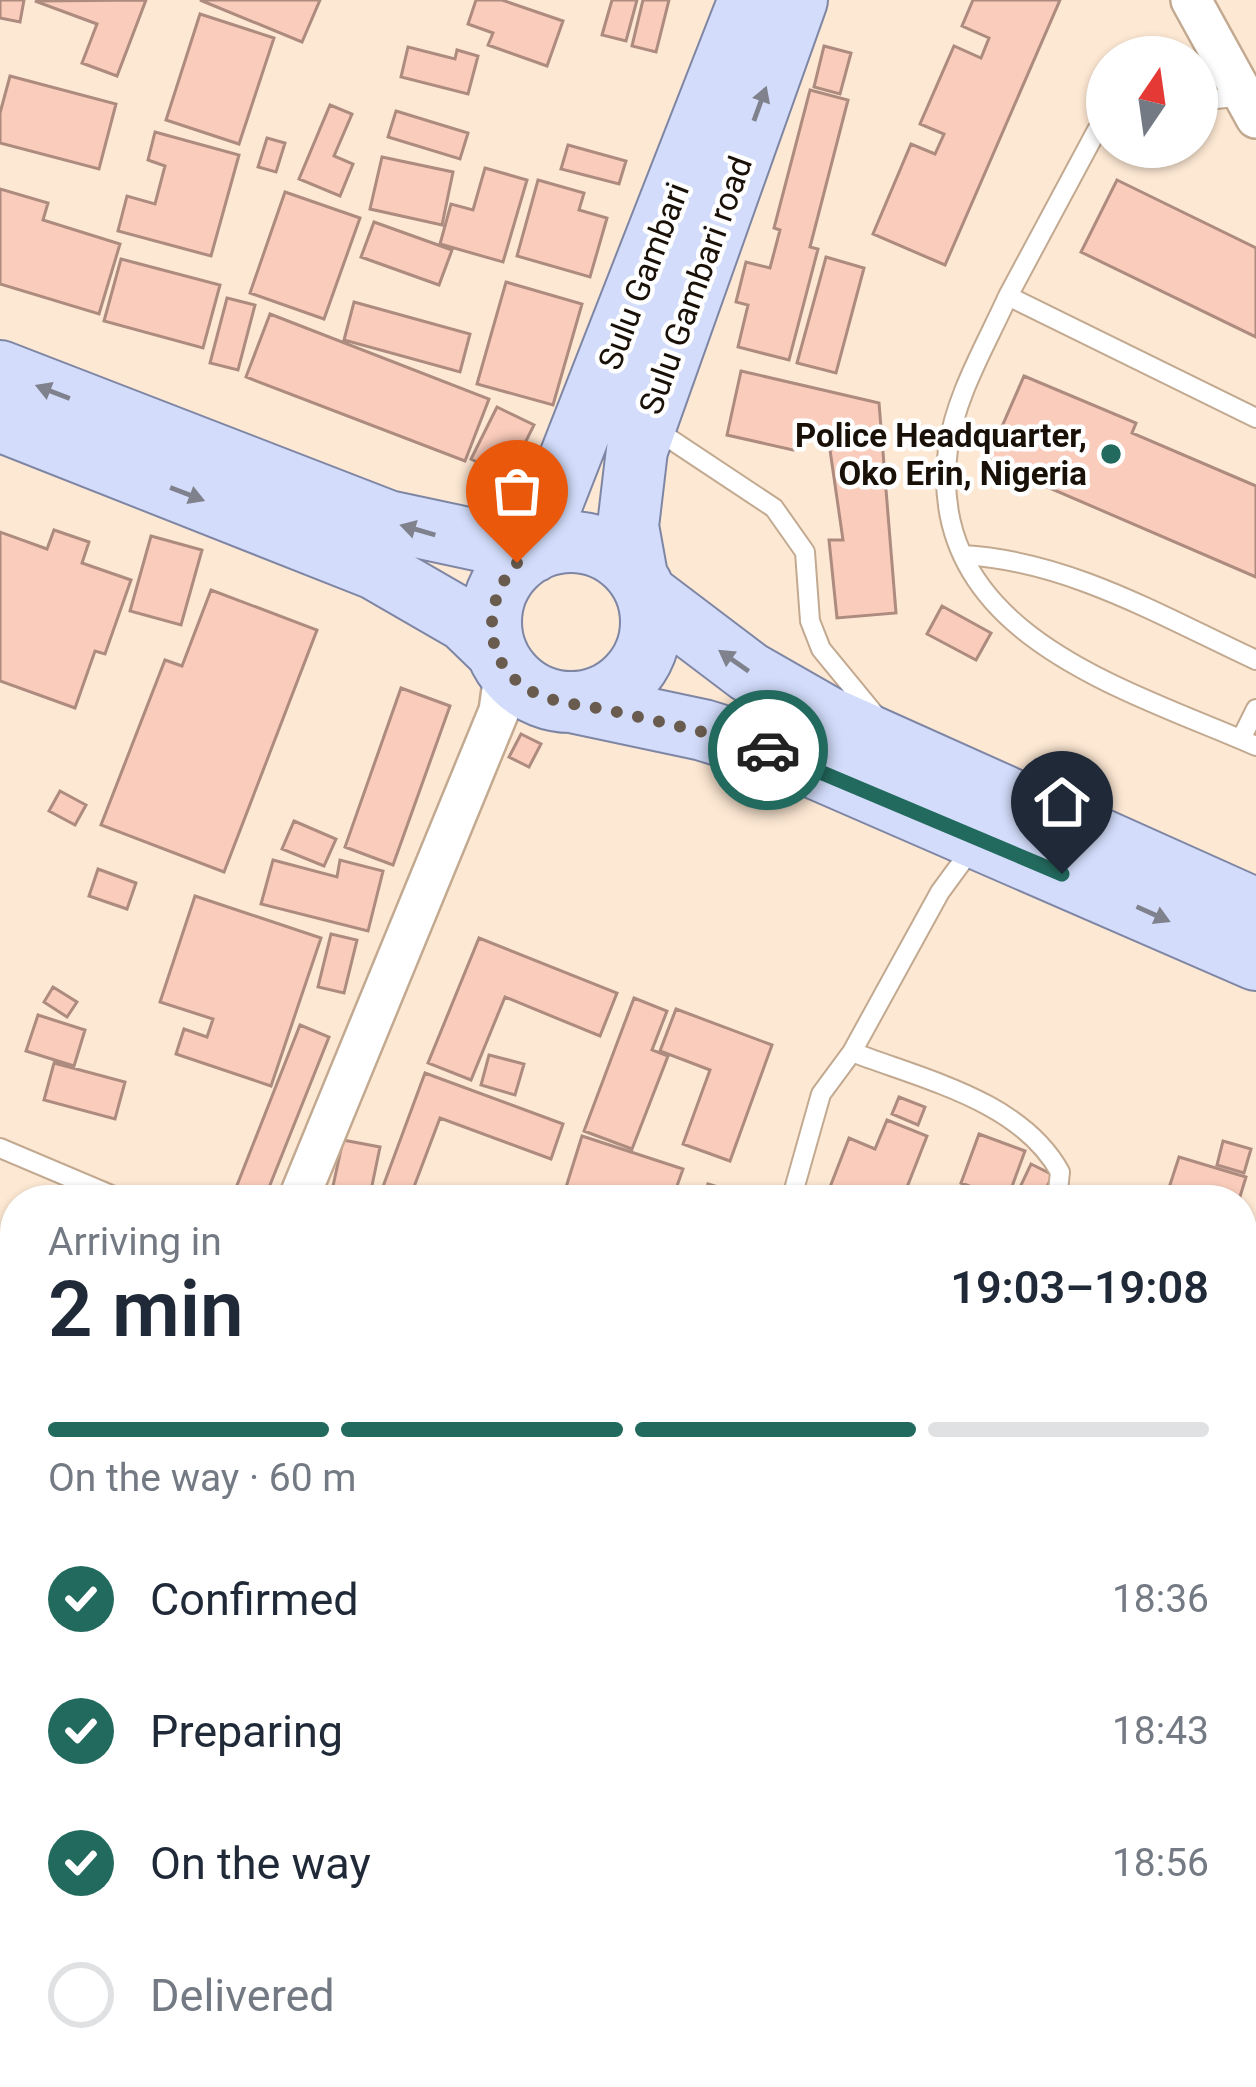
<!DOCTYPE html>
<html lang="en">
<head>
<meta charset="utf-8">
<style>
	:root { --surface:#fff; --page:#f6f6f7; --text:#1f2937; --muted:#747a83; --line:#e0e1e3; --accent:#236a5e }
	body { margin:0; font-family:Roboto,sans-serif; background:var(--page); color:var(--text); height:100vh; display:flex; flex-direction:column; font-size:45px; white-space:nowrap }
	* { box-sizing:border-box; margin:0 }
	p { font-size:39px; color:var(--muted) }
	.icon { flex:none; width:66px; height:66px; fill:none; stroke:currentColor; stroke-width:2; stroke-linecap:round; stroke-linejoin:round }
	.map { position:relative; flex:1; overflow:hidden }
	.sheet { position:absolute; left:0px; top:1185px; width:1257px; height:903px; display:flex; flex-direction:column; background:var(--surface); border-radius:48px 48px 0 0; box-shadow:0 3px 9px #0004 }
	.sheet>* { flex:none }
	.needle { width:78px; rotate:13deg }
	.tools { position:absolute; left:1086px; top:36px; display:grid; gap:24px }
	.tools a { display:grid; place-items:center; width:132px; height:132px; border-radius:50%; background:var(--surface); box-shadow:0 3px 9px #0004; font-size:60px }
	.pin { position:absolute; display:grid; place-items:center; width:102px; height:102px; color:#fff; margin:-123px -51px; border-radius:50% 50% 50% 0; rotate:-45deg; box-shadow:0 0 12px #0007 }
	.pin .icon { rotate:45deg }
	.courier { position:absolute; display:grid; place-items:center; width:120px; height:120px; margin:-60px; border:9px solid #236a5e; border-radius:50%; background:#fff; color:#222; box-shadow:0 3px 15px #0007 }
	.head em { font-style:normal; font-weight:600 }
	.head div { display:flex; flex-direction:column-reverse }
	.head { display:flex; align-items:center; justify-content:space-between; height:204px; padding:0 48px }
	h1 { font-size:78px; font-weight:600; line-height:90px }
	.bar { display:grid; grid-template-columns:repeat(4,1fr); gap:18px 12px; align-content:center; height:144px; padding:0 48px }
	.bar i { height:15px; border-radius:9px; background:var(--line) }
	.bar .active { background:var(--accent) }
	.bar p { grid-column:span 4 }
	ol { padding:0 48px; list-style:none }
	li { display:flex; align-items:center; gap:36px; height:132px }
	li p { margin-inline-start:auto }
	li .icon { padding:12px; border-radius:50%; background:var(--accent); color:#fff; stroke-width:4 }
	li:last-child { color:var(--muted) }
	li i { width:66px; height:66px; border:6px solid var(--line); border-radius:50% }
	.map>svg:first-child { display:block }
</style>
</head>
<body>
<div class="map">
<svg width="1256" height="2087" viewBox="0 0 1256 2087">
	<rect width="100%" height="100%" fill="#fde8d3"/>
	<path fill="#faccbb" stroke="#ad8b7f" stroke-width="3" d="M0 0H24L20 22 0 18Z
		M146 0 117 76 82 63 97 24 35 1Z
		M200 0H320L302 42Z
		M476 0H502L563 21 547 66 488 45 493 33 468 24Z
		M612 0H637L626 41 602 35Z
		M643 0H669L656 52 632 46Z
		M973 0H1060L945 265 873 234 911 144 935 154 944 134 920 124 954 46 981 58 989 38 962 26Z
		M200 14 274 38 239 144 166 120Z
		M824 46 851 53 840 94 814 87Z
		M408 47 455 59 457 50 478 56 468 94 401 77Z
		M10 76 116 104 99 169 0 143V113Z
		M810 90 848 100 810 247 818 249 789 360 738 347 748 305 736 302 746 262 770 268 780 230 774 228Z
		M330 105 352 114 334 156 353 164 340 196 299 179Z
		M396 111 468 133 460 159 388 137Z
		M155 132 239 155 211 256 118 231 127 196 155 204 165 166 148 160Z
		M267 138 285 143 276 172 258 167Z
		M568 145 626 161 619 184 561 169Z
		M382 157 453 172 442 225 370 209Z
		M485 168 527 180 503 262 440 244 451 204 473 210Z
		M538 180 584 193 579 210 607 218 590 277 517 256Z
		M1117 180 1256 248V337L1081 252Z
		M0 189 48 203 43 220 120 244 99 314 0 284Z
		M285 192 360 218 324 319 250 293Z
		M374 222 452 250 439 285 361 257Z
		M826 257 864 268 836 373 797 363Z
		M121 259 220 285 203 348 104 321Z
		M506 282 582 304 553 405 477 384Z
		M227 298 255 305 238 370 210 363Z
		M354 302 470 334 460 372 344 340Z
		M270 314 489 399 465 461 246 377Z
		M741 371 879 403 896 613 837 618 829 540H843L829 443 805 438 804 448 793 450 727 435Z
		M1024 376 1136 423 1132 433 1256 486V577L987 461Z
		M497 407 534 425 508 477 471 459Z
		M54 530 89 542 82 563 131 580 105 654 95 651 75 708 0 681V532L47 549Z
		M151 536 202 550 181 625 130 611Z
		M211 590 317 630 224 872 101 825 165 660 182 666Z
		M942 606 991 633 976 660 927 634Z
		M401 688 450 706 393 865 345 847Z
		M521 734 541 744 529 767 509 757Z
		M60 791 86 805 75 825 49 811Z
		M294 821 336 839 324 866 282 849Z
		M273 860 337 877 340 860 383 871 368 931 261 904Z
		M98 869 136 883 127 909 89 896Z
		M195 896 321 938 271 1086 176 1054 184 1029 207 1037 213 1019 160 1002Z
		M331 934 357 940 344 993 318 987Z
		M479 938 617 993 600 1036 505 997 471 1080 428 1063Z
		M53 987 77 1002 67 1017 44 1002Z
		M634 998 667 1011 652 1050 668 1056 632 1149 584 1131Z
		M676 1009 772 1045 730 1161 683 1144 710 1070 660 1051Z
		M38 1015 85 1030 74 1066 26 1051Z
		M300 1025 329 1037 264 1200H238L232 1198Z
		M489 1055 524 1064 515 1095 481 1085Z
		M54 1063 125 1082 115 1119 44 1100Z
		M425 1073 563 1124 551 1159 440 1118 409 1200H378Z
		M899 1097 925 1107 918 1125 892 1114Z
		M887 1120 927 1136 902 1200H825L849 1138 875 1149Z
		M979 1134 1025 1151 1007 1200 961 1183Z
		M582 1136 683 1169 672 1200H651L610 1187V1200H562Z
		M343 1140 380 1147 369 1200H330Z
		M1223 1141 1251 1149 1244 1173 1217 1165Z
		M1179 1157 1246 1177 1239 1200H1187L1167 1194Z
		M1031 1164 1053 1175 1040 1200H1014Z
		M708 1184 732 1191 729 1200H704Z
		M9 1246 15 1247V1339L0 1335V1280Z
		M0 1419 15 1424V1485L0 1480Z
		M1242 1509 1256 1515V1537L1242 1531Z
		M0 1737 15 1741 14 1807 0 1804Z
		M1242 1745 1256 1750V1786L1242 1781Z
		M1242 2025 1256 2030 1249 2061 1242 2058Z
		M369 2073H402L397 2087 367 2079Z
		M503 2073H551L546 2087H498Z
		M558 2073H655L649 2087H553Z
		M724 2073H859L871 2079 868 2087H717Z
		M279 2078 280 2087H182V2084Z"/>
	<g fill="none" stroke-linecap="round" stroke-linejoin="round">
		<g stroke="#c2a990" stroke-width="22">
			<path id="service" d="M1197 101 1245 96
				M1008 296 1097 130 1107 122
				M1256 418 1008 296C986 345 955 396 948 449 924 634 1124 688 1256 746
				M652 427 774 508 805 552 810 621 821 649 876 716
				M963 555C1069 561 1161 616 1256 660
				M1241 739 1256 709
				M852 1052C925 1080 1021 1101 1060 1172L1057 1200
				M0 1148 123 1200
				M791 1200 821 1094 852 1052 940 892 973 847
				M1242 1395 1256 1359
				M1242 1603 1256 1608
				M0 1908 15 1874"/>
		</g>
		<g stroke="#c2a990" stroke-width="44">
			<path id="minor" d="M1191 0 1256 118
				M298 1200 499 711 505 668
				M0 1652 15 1660
				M1242 1688 1256 1694
				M940 2073 981 2087
				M436 2087 442 2073
				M900 2087 906 2073"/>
		</g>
		<g stroke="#7e86a4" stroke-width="64">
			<path id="primary" d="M0 371 388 521 533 552 749 0
				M0 421 375 569 465 621 496 651
				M491 622a80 80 0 1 1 160 0a80 80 0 1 1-160 0Z
				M637 576 628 526 637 450 797 0
				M646 594 749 672 826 716 1256 909
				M571 702 703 730 787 756 1256 960"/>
		</g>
		<use href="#service" stroke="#fff" stroke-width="18"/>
		<use href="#minor" stroke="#fff" stroke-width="39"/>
		<use href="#primary" stroke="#d3ddfb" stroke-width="60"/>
	</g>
	<defs><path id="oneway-solid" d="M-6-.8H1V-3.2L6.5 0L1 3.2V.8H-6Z" transform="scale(3)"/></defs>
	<g fill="#7f818d">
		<use href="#oneway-solid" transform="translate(760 104) rotate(-70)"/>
		<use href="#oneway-solid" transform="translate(53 392) rotate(-159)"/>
		<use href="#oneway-solid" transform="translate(187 494) rotate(21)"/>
		<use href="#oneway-solid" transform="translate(418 530) rotate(-164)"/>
		<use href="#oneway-solid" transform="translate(734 661) rotate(-145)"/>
		<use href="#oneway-solid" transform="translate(1153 914) rotate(24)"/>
	</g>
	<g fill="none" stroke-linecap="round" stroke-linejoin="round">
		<path stroke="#695c4e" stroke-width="12" stroke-dasharray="0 21.6" d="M517 563C482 602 481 663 531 691 554 704 586 705 613 711 665 723 716 734 768 750"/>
		<path stroke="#236a5e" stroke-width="15" d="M768 750 1062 874"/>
	</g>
	<circle fill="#236a5e" stroke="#fff" stroke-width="4.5" cx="1111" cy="454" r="12"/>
	<g text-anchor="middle" stroke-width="9" stroke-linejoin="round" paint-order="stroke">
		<g font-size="33" fill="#191007" stroke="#fff">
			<text transform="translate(643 276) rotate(-69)" y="12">Sulu Gambari</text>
			<text transform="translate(695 285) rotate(-70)" y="12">Sulu Gambari road</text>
		</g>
		<g font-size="33" font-weight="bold" fill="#191007" stroke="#fff" text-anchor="end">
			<text x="1087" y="447">Police Headquarter,<tspan x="1087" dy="38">Oko Erin, Nigeria</tspan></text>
		</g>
	</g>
</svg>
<div class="tools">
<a><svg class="needle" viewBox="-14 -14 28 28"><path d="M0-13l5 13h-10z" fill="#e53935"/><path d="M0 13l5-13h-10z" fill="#747a83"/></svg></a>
</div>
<div class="pin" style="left:517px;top:563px;background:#ea580c"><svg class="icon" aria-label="bag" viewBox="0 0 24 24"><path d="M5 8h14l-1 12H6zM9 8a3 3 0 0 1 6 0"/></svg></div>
<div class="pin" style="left:1062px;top:874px;background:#1f2937"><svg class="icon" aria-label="home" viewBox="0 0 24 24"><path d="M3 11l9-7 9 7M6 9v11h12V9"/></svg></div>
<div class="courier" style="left:768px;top:750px"><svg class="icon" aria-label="car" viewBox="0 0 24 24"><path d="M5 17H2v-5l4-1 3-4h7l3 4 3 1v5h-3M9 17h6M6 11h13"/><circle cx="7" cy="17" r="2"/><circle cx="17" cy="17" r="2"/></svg></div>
<section class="sheet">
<div class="head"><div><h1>2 min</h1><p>Arriving in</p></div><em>19:03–19:08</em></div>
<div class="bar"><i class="active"></i><i class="active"></i><i class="active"></i><i></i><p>On the way · 60 m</p></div>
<ol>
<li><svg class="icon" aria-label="check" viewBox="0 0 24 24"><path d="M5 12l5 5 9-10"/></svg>Confirmed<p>18:36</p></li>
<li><svg class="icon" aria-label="check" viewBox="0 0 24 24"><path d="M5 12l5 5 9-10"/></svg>Preparing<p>18:43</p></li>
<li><svg class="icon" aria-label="check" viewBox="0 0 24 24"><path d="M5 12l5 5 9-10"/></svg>On the way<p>18:56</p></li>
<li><i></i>Delivered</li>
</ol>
</section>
</div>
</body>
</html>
